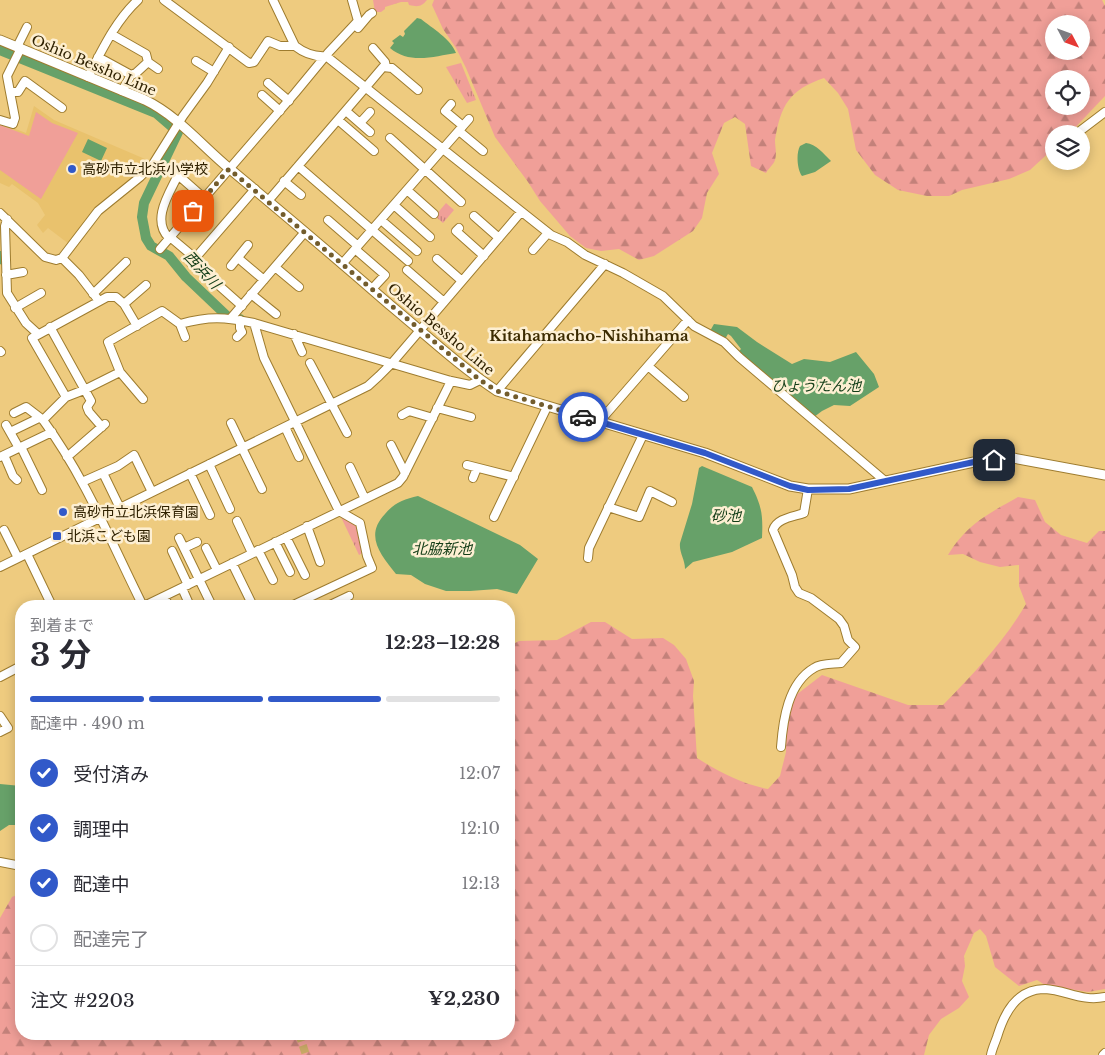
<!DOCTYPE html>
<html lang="ja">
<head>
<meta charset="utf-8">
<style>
	:root { --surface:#fff; --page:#f7f7f7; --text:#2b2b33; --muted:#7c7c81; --line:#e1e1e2; --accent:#3159c9 }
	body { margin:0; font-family:"Libre Baskerville","Noto Sans JP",serif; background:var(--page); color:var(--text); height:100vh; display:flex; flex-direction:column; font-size:19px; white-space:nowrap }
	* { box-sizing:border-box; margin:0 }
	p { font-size:16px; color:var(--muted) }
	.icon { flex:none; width:28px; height:28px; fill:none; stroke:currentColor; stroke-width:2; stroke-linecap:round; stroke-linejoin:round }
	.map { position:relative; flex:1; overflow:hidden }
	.side { position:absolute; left:15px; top:600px; width:500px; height:440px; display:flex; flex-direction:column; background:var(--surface); border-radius:20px; box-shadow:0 2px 12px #0003 }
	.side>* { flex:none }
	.needle { width:32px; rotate:131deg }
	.tools { position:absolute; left:1045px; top:15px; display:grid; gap:10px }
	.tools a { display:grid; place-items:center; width:45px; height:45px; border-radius:50%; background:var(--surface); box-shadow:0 2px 12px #0003; font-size:25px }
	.pin { position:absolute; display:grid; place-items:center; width:42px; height:42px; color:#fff; margin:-21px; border-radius:10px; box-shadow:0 2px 8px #0006 }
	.courier { position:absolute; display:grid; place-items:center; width:50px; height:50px; margin:-25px; border:4px solid #3159c9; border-radius:50%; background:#fff; color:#222; box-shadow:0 1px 6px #0007 }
	.headline em { font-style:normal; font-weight:700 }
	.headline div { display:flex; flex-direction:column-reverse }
	.headline { display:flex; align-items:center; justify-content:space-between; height:85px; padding:0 15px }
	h1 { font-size:32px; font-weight:700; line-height:38px }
	.bar { display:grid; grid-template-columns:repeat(4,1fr); gap:8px 5px; align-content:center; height:60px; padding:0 15px }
	.bar i { height:6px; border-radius:4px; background:var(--line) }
	.bar .on { background:var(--accent) }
	.bar p { grid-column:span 4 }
	.line { display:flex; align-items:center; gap:12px; padding:0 15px; border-top:1px solid var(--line) }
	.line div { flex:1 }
	ol { padding:0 15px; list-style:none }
	li { display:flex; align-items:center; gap:15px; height:55px }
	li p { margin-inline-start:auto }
	li .icon { padding:5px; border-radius:50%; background:var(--accent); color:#fff; stroke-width:4 }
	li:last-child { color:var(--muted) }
	li i { width:28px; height:28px; border:2px solid var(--line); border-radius:50% }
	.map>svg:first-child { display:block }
</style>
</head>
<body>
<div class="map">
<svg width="1105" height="1055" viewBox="0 0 1105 1055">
	<defs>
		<pattern id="grass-tufts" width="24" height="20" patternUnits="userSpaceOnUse" patternTransform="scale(1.25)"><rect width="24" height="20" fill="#f09f98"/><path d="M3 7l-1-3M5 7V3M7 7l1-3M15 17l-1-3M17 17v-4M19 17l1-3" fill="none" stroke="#c3817a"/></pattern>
		<pattern id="forest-firs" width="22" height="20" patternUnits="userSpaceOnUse" patternTransform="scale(1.25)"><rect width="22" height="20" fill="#f09f98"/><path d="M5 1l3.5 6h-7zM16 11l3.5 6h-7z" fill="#c3817a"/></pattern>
	</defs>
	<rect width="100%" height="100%" fill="#eecb7f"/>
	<path fill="#e9c26d" d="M34 106 54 120 152 162 138 176 95 209 69 244 48 228 43 233 37 225 45 215 38 203 12 184 9 187 0 183V123L26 133Z"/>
	<path fill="url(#grass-tufts)" d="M373 0H427C421 7 418 7 409 5L408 2H401L385 7V9L381 12H375Z
		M461 63 476 100 467 103 446 67Z
		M446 203 454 210 443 223 435 216Z
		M340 515 358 524 364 552 359 555Z"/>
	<path fill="url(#forest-firs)" fill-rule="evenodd" d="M434 0H1102L1105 6V96L1069 134H1054V148L1030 170 1009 179 962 190 949 196H927L898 190 875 175 856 150 848 109 838 93 824 78C789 90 781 105 775 140 775 146 777 154 775 160 774 164 768 169 766 173L751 166 745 124 735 117 724 123 712 153 719 174 707 193 702 218 693 231 654 256 639 260 619 249 601 251 586 248 570 236 540 201 528 182 495 137 466 68 456 48 443 29 432 5ZM1054 24H1081V51H1054ZM1054 79H1081V106H1054Z
		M1018 497 1035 500 1045 522 1061 535 1087 543 1099 531H1105V989L1088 992 1045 985 1037 980 1019 986 995 967 986 936 980 929 974 933 964 956 965 966 962 981 969 997 959 1008 941 1019 929 1035 924 1055H0V918L12 897 21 893V1034H509V646L519 641 557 640 591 622H605L632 639 663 638 674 645 686 659 694 681 693 696 697 758C719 772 742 784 768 789L780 776 786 752V718L796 695 822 675 908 705H943C973 674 1004 642 1026 604L1019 586V565L1000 567 980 562 963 554 948 555C967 524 988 514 1018 497Z"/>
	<path fill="#f09f98" d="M36 112 52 123 78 133 41 199 0 170V125L29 136Z"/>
	<path fill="#67a169" d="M417 18 421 19C432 28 451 39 456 53 435 56 410 65 390 48L394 43 392 41 400 35 403 37 405 34 404 31Z
		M88 139 107 148 101 161 82 152Z
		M806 143C816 144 824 154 831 161L815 172 802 176C797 169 796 153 800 146Z
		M714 324 737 327 757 342 792 364 804 359 830 362 856 352 874 374 879 387 850 406 834 405 822 411 814 417 738 352 741 349 731 336 728 334 725 339 710 331Z
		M702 466 752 487C762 507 763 515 762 538L732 552 693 562 685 569C685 559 679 553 680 543L692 504 699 468Z
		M418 496 520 545 538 559 517 594 497 589 470 591H446L425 584 411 575 396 574C381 555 364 536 385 514 394 503 404 499 418 496Z
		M0 784 21 786V825H9L0 831Z"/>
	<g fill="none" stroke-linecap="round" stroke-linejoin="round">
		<path stroke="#67a169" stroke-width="10" d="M0 50 156 113 178 132 144 203 142 217 146 238 151 246 169 256 186 277 227 316 240 319
			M0 256 3 260"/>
		<path stroke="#c8a966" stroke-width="8" stroke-dasharray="8 4" stroke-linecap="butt" d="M299 1034 306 1055"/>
		<g stroke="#9e7c2f" stroke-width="10">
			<path id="minor" d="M164 0 249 63 254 62 268 41 280 46H295
				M273 0 295 46C304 53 314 57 326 56L551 235 567 242 585 255 623 273 663 296 694 326 724 342 739 357 885 481
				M358 28 369 15 372 13
				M111 34 146 54 148 62 158 69
				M17 47 27 27
				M21 48 7 76 10 92H18L25 81 62 108
				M373 48 385 62 386 67
				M98 57 131 75 136 73 148 62
				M196 61 214 72
				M88 77C102 50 116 20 138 0
				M268 83 289 101
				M366 87 383 67 392 68 418 90
				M122 91 131 75
				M262 95 280 111
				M451 104 445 111 463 126
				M346 111 370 132
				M0 120 13 124 15 118 10 92
				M338 120 374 151
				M360 123 370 112
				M459 131 483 151
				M1076 134 1105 112
				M390 138 461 202
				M298 166 408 261
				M284 181 301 195
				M407 190 434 214
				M268 201 366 87
				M394 205 430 237
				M0 213 45 257 56 260 62 258 98 211 140 177 153 164 183 116 207 83 229 47
				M474 216 499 238
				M7 219 5 226 7 293 26 323 38 334
				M328 220 358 246
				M381 220 417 251
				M459 228 456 231 484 256
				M170 237 195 258
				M169 238C151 220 169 194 178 175L204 198
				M160 249 295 93 328 53 357 22 358 21 352 0
				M355 249 385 275 372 289
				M533 250 548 233
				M62 258 79 275 99 301
				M238 258 264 280
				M437 259 462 281
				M191 263 255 189
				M342 264 469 119
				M231 266 248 245
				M275 267 299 287
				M407 270 444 302
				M206 274 242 306
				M6 275 23 272
				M93 294 126 262
				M251 294 276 314
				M124 304 146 285
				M15 308 41 293
				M231 318 305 232
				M254 323 264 358 339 511 360 523 367 556 372 568 291 606
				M180 324 185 337
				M50 327 91 401 87 407 89 412 102 427
				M294 334 302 352
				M237 337 242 332 240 328V320
				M0 351 1 352
				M310 363 347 433
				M648 366 684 397
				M120 372 143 399
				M497 391 605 264
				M66 397 32 338 107 297H116L124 304 137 326
				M437 408 471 417
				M14 413 26 407 43 420
				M402 415 409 411 433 418
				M599 422 688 320
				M231 423 243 448
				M6 425 19 448
				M285 427 299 457
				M10 432 39 418
				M391 445 405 473
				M21 447 42 490
				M242 448 262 489
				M4 455 13 476 17 480
				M0 457 52 432
				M67 457 105 424
				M209 464 230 509
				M467 465 514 477
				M350 467 365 499
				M103 473 120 508
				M190 473 210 515
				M473 478 477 468
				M82 482 118 466 134 455 152 492
				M608 507 639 517 650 491 672 502
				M494 517 547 407
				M237 521 252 553
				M307 526 320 562
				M4 530 18 558
				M286 537 305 575
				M179 538 212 606
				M275 542 290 572
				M184 548 197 542
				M206 548 217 570
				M258 550 273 580
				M172 551 188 585
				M27 554 52 606
				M588 558 589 548 643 435
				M232 563 253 606
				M0 567 368 386 379 376 392 363 521 212
				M182 588 190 606
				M164 597 169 606
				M330 605 349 596
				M143 606C112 544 85 477 43 420L66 397 84 390 120 372 108 342 162 311 180 324C209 316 225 317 254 323L451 381 470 385 480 380
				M144 606 398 483 403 477 451 381
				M20 627H21
				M0 677 21 666
				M0 716 8 728 0 732
				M781 747C783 720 788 683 814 668 821 663 833 664 841 663L855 647 848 640 844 626 839 619 811 598 799 593 795 587 792 575 773 530C777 518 793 517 804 513L808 489
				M0 862 21 866
				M991 1055C992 1049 995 1043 997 1037 1004 1014 1016 989 1045 989 1066 990 1082 1002 1105 997
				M1103 1055 1105 1053"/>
		</g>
		<g stroke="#9e7c2f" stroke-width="11">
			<path id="major" d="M0 40 145 100C178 116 202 146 230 169 284 214 337 259 390 305 425 334 459 366 497 391L705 453 790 486 808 489H849L974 462 1013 458 1105 475"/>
		</g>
		<use href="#minor" stroke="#fff" stroke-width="8"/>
		<use href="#major" stroke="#fff" stroke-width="9"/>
	</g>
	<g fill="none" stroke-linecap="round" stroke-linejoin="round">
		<path stroke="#725c2d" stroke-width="5" stroke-dasharray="0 9" d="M193 211 229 169 480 380 497 391 583 417"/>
		<path stroke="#3159c9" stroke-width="6" d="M583 417 705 453 790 486 808 490 849 489 974 462 994 460"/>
	</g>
	<g fill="#3159c9" stroke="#fdefd2" stroke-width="2">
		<circle cx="72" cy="169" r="5"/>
		<circle cx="63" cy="512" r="5"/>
		<rect x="52" y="531" width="10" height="10" rx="2.5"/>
	</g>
	<g text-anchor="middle" stroke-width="5" stroke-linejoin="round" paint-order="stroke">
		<g font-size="14" fill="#2f2101" stroke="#fdefd2">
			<text transform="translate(94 65) rotate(23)" y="5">Oshio Bessho Line</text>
			<text transform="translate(441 329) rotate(40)" y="5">Oshio Bessho Line</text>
		</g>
		<g font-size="14" fill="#2f2101" stroke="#fdefd2" text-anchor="start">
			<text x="82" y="174">高砂市立北浜小学校</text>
			<text x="73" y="517">高砂市立北浜保育園</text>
			<text x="67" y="541">北浜こども園</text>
		</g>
		<g font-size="15" font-style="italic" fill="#143e18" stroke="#fdefd2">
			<text transform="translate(202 270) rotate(47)" y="5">西浜川</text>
			<text x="816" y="391">ひょうたん池</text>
			<text x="726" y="521">砂池</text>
			<text x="442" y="554">北脇新池</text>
		</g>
		<g font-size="15" font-weight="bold" fill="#3c2b00" stroke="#fdefd2">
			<text x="589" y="341">Kitahamacho-Nishihama</text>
		</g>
	</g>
</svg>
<div class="tools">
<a><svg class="needle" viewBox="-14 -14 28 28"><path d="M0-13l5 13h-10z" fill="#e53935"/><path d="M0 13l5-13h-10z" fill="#7c7c81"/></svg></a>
<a><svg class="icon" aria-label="locate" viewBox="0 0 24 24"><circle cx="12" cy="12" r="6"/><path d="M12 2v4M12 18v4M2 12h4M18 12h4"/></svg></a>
<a><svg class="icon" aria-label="layers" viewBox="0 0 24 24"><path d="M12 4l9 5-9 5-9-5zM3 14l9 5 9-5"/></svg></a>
</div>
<div class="pin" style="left:193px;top:211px;background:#ea580c"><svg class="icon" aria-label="bag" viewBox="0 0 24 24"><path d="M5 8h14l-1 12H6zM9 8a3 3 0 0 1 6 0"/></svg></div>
<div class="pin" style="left:994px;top:460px;background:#1f2937"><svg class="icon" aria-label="home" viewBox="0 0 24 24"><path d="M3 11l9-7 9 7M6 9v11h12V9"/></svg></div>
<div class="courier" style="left:583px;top:417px"><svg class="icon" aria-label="car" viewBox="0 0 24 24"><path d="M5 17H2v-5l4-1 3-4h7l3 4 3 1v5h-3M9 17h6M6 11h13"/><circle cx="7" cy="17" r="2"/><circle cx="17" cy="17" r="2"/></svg></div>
<section class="side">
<div class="headline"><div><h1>3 分</h1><p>到着まで</p></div><em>12:23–12:28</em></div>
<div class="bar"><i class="on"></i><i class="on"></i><i class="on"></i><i></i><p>配達中 · 490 m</p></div>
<ol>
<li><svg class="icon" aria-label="check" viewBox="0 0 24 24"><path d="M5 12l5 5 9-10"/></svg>受付済み<p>12:07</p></li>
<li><svg class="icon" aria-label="check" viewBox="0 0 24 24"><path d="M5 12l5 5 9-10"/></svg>調理中<p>12:10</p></li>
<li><svg class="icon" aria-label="check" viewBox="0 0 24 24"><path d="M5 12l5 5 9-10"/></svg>配達中<p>12:13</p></li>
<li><i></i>配達完了</li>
</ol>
<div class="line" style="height:65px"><div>注文 #2203</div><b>¥2,230</b></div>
</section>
</div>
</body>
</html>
